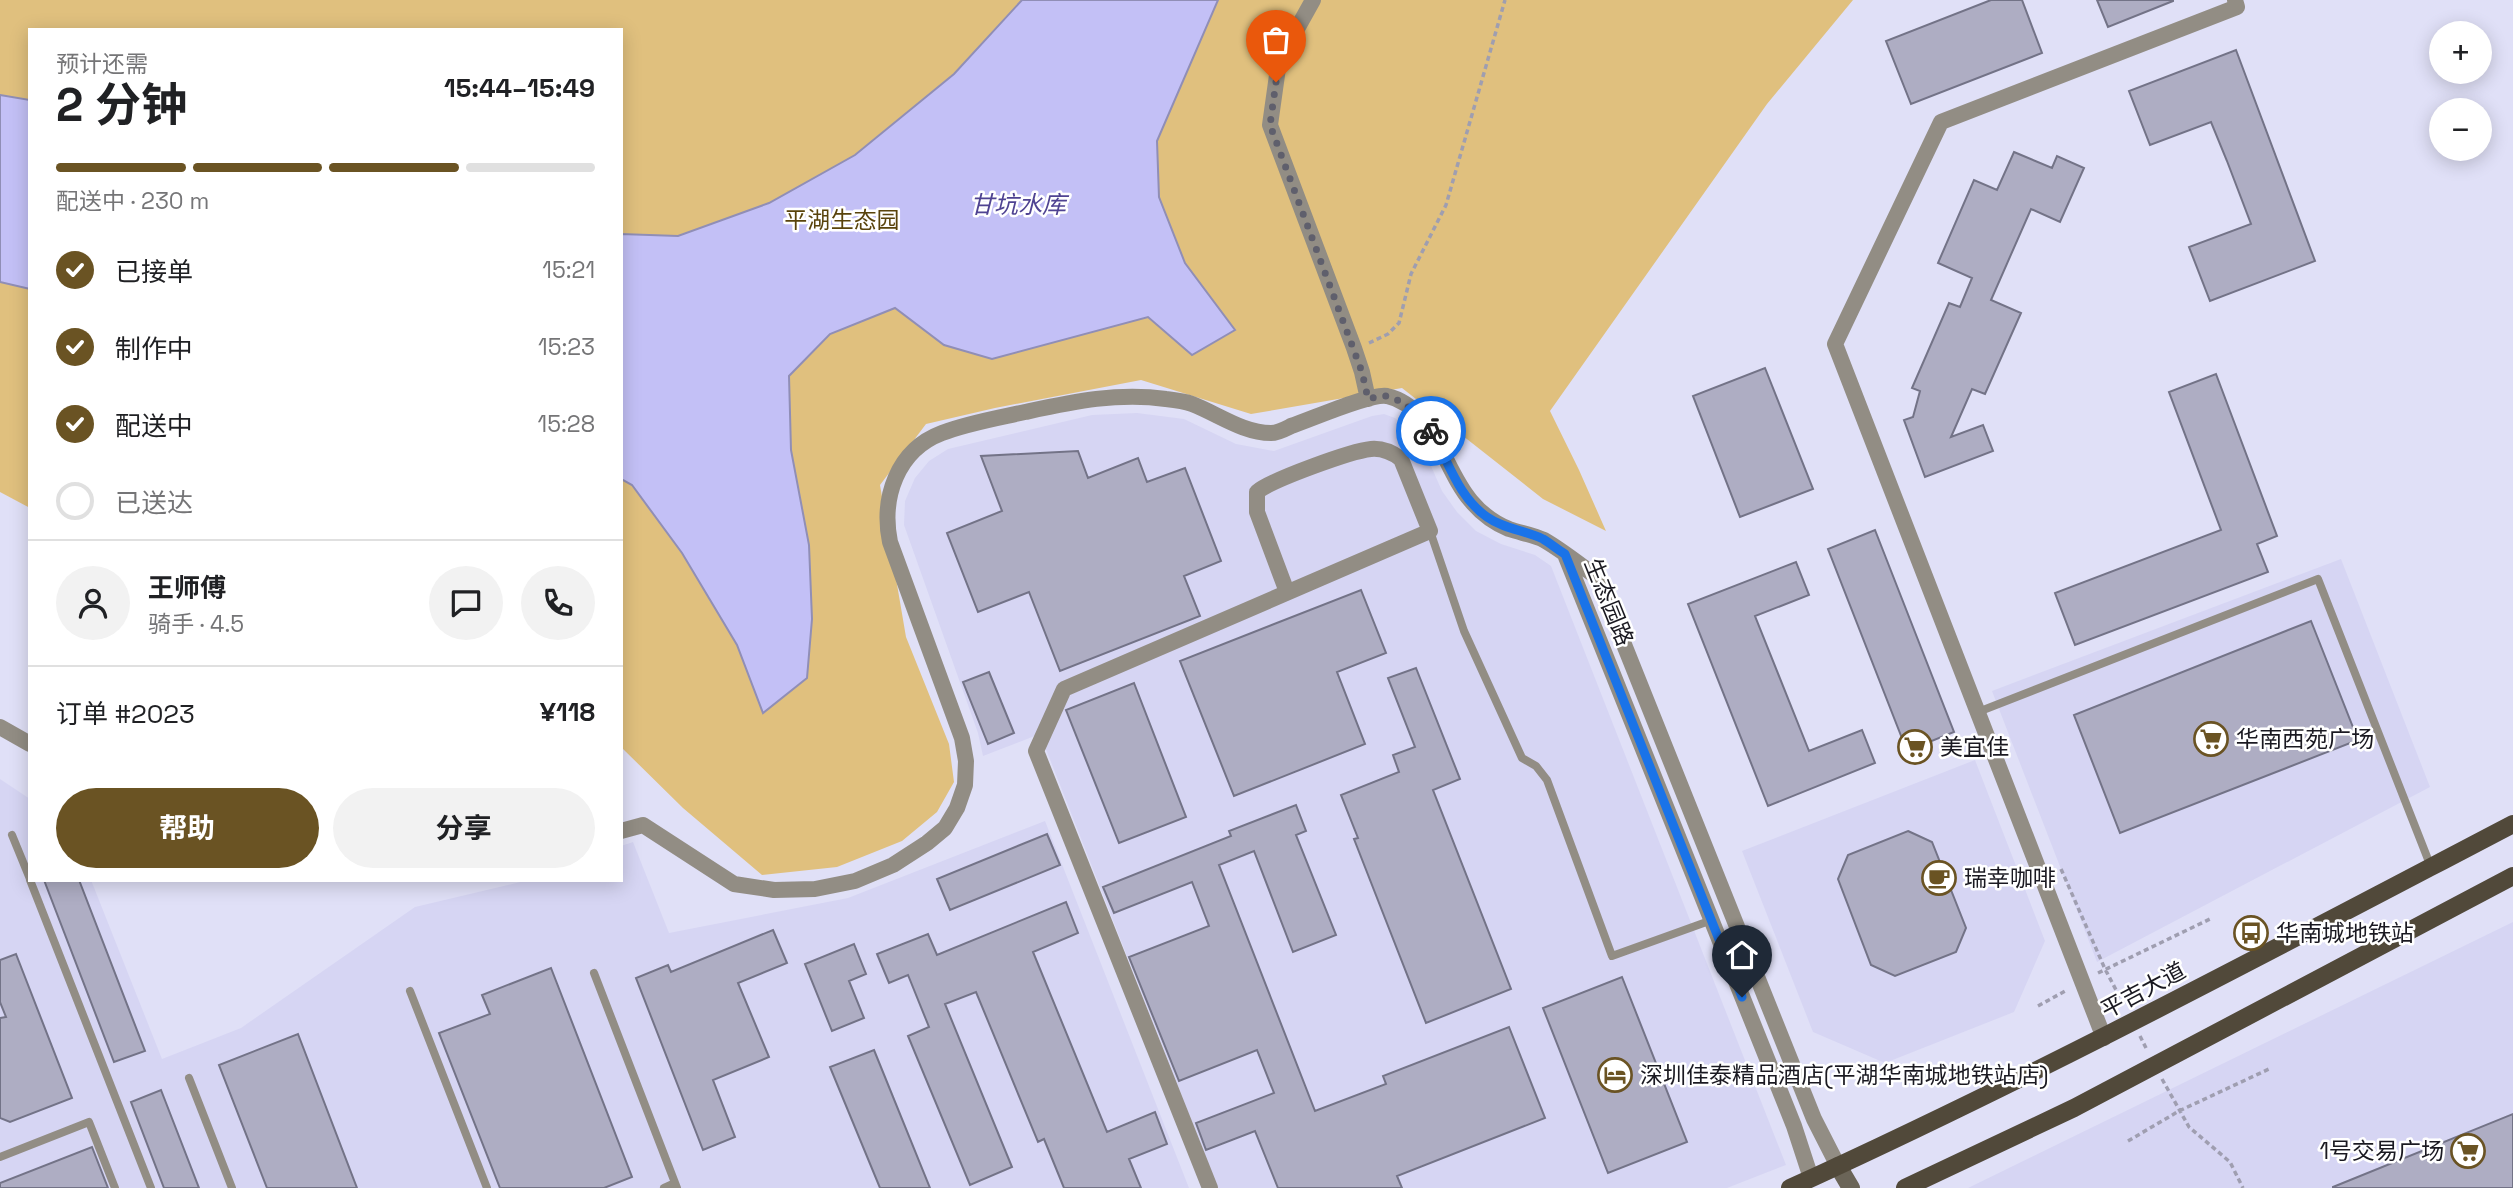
<!DOCTYPE html>
<html lang="zh">
<head>
<meta charset="utf-8">
<style>
	:root { --surface:#fff; --page:#f2f2f2; --text:#202124; --muted:#757577; --line:#e0e0e0; --accent:#6a5323 }
	body { margin:0; font-family:"Space Grotesk","Noto Sans SC",sans-serif; background:var(--page); color:var(--text); height:100vh; display:flex; flex-direction:column; font-size:26px; white-space:nowrap }
	* { box-sizing:border-box; margin:0 }
	p { font-size:23px; color:var(--muted) }
	.icon { flex:none; width:38px; height:38px; fill:none; stroke:currentColor; stroke-width:2; stroke-linecap:round; stroke-linejoin:round }
	.map { position:relative; flex:1; overflow:hidden }
	.drawer { position:absolute; left:28px; top:28px; width:595px; height:854px; display:flex; flex-direction:column; background:var(--surface); border-radius:0px; box-shadow:0 4px 18px #0003 }
	.drawer>* { flex:none }
	.fabs { position:absolute; left:2429px; top:21px; display:grid; gap:14px }
	.fabs a { display:grid; place-items:center; width:63px; height:63px; border-radius:50%; background:var(--surface); box-shadow:0 4px 18px #0003; font-size:35px }
	.pin { position:absolute; display:grid; place-items:center; width:60px; height:60px; color:#fff; margin:-72px -30px; border-radius:50% 50% 50% 0; rotate:-45deg; box-shadow:0 0 7px #0007 }
	.pin .icon { rotate:45deg }
	.courier { position:absolute; display:grid; place-items:center; width:70px; height:70px; margin:-35px; border:5px solid #1a73e8; border-radius:50%; background:#fff; color:#222; box-shadow:0 2px 9px #0007 }
	.headline em { font-style:normal; font-weight:700 }
	.headline div { display:flex; flex-direction:column-reverse }
	.headline { display:flex; align-items:center; justify-content:space-between; height:119px; padding:0 28px }
	h1 { font-size:46px; font-weight:700; line-height:52px }
	.bar { display:grid; grid-template-columns:repeat(4,1fr); gap:10px 7px; align-content:center; height:84px; padding:0 28px }
	.bar i { height:9px; border-radius:5px; background:var(--line) }
	.bar .selected { background:var(--accent) }
	.bar p { grid-column:span 4 }
	.line { display:flex; align-items:center; gap:18px; padding:0 28px; border-top:2px solid var(--line) }
	.line div { flex:1 }
	.round { display:grid; place-items:center; flex:none; width:74px; height:74px; border-radius:37px; background:var(--page) }
	ol { padding:0 28px; list-style:none }
	li { display:flex; align-items:center; gap:21px; height:77px }
	li p { margin-inline-start:auto }
	li .icon { padding:7px; border-radius:50%; background:var(--accent); color:#fff; stroke-width:4 }
	li:last-child { color:var(--muted) }
	li i { width:38px; height:38px; border:4px solid var(--line); border-radius:50% }
	.button { display:flex; gap:14px; margin-top:auto; padding:14px 28px }
	.button a { flex:1; height:80px; border-radius:42px; background:var(--accent); color:#fff; font-size:28px; font-weight:700; line-height:80px; text-align:center }
	.button a+a { background:var(--page); color:var(--text) }
	.map>svg:first-child { display:block }
</style>
</head>
<body>
<div class="map">
<svg width="2513" height="1188" viewBox="0 0 2513 1188">
	<rect width="100%" height="100%" fill="#e0e0f7"/>
	<path fill="#d6d5f3" d="M1137 413 1184 419 1236 444 1274 451 1372 416 1384 414 1395 418 1413 435 1427 457 1442 491 1457 512 1476 531 1501 544 1535 555 1551 566 1786 1165 1727 1188H1218L1040 734 983 756 978 733 904 525 905 501 915 478 929 461 948 449 1092 415Z
		M2341 559 2430 787 2097 962 1992 691Z
		M1975 760 2045 941 2014 1012 1885 1063 1813 1032 1742 851Z
		M0 779 30 799V880H91L162 1059 241 1028 415 907 529 880H621V846L633 842 669 933 848 898 1045 821 1189 1188H0Z
		M2513 922V1188H1968Z"/>
	<path fill="#e0c07e" d="M0 0H1853L1767 104 1550 411 1579 470 1606 531 1543 499 1402 388 1251 414 1141 380 995 408 926 424 880 485 906 637 949 744 954 782 937 812 902 841 837 867 762 875 683 808 621 747V30H30V508L0 492Z"/>
	<path fill="#c3c0f6" stroke="#908eb6" stroke-width="2" d="M1022 0H1218L1157 141 1159 197 1185 263 1235 330 1192 355 1148 317 992 359 944 345 895 308 830 334 789 376 791 450 809 545 812 619 807 678 763 713 737 645 682 553 632 485 621 479V234L678 236 769 203 855 155 954 74Z
		M0 95 30 100V289L0 282Z"/>
	<path fill="#aeadc3" stroke="#737387" stroke-width="2" d="M1991 0H2022L2042 53 1911 104 1886 41Z
		M2097 0H2173V1L2108 27Z
		M2236 50 2315 261 2210 301 2189 247 2251 224 2227 161 2211 122 2150 145 2129 91Z
		M2014 152 2052 168 2057 156 2084 168 2060 222 2031 209 1991 300 2021 313 1985 394 1972 389 1951 437 1983 425 1993 451 1925 477 1904 420 1913 417 1920 391 1912 388 1949 303 1960 307 1972 278 1938 263 1974 180 1997 190Z
		M1765 368 1813 489 1740 517 1693 396Z
		M2216 374 2277 536 2257 544 2268 572 2075 645 2055 593 2221 530 2169 392Z
		M1078 451 1088 478 1138 458 1147 482 1185 468 1221 561 1184 576 1200 616 1060 671 1029 592 978 612 947 533 1002 511 981 456Z
		M1875 530 1954 732 1907 751 1828 549Z
		M1796 562 1809 595 1755 616 1809 751 1862 730 1875 763 1768 806 1688 604Z
		M1361 590 1386 653 1337 672 1365 744 1234 796 1180 661Z
		M2311 621 2358 740 2120 833 2074 715Z
		M1416 668 1460 779 1433 790 1511 989 1426 1023 1354 839 1358 838 1341 795 1399 772 1393 755 1415 747 1388 678Z
		M989 672 1014 733 988 744 963 682Z
		M1134 683 1186 817 1119 843 1066 710Z
		M1296 805 1306 831 1296 835 1336 935 1293 952 1254 851 1219 865 1315 1111 1386 1084 1383 1076 1509 1027 1545 1118 1397 1176 1402 1188H1278L1255 1131 1206 1150 1196 1123 1274 1093 1257 1050 1179 1081 1129 957 1209 926 1192 882 1114 913 1103 887 1231 836 1229 831Z
		M1908 831 1932 842 1966 928 1956 952 1895 976 1871 965 1838 879 1848 855Z
		M1047 834 1060 865 950 910 937 879Z
		M44 880H79L145 1051 114 1062Z
		M1066 902 1078 933 1033 952 1107 1132 1155 1112 1167 1144 1129 1159 1141 1188H1064L1044 1139 1038 1142 976 992 945 1004 1012 1167 970 1185 908 1036 929 1027 908 975 889 983 877 954 928 934 937 955Z
		M773 930 787 963 738 983 769 1057 713 1080 735 1137 703 1150 636 978 668 965 671 972Z
		M854 944 866 974 849 981 864 1018 832 1031 805 964Z
		M16 954 72 1098 10 1122 0 1118V1018L6 1017 0 1002V960Z
		M551 968 632 1177 604 1188H500L439 1033 490 1014 482 995Z
		M1622 977 1687 1142 1608 1173 1543 1008Z
		M298 1034 357 1188H267L219 1065Z
		M874 1050 930 1188H880L830 1067Z
		M161 1090 199 1188H164L131 1102Z
		M2513 1114V1188H2333V1187Z
		M92 1147 108 1188H0V1183Z"/>
	<g fill="none" stroke-linecap="round" stroke-linejoin="round">
		<path stroke="#9f9eb0" stroke-width="3.5" stroke-dasharray="5 3.5" stroke-linecap="butt" d="M1369 343 1388 334 1399 323 1411 274 1446 205 1505 0
			M2061 869 2105 969 2125 1007
			M2098 973 2210 919
			M2038 1006 2067 990
			M2140 1036 2147 1050
			M2162 1079 2189 1127 2230 1162 2243 1188
			M2128 1141 2179 1111 2269 1069"/>
		<path stroke="#928d84" stroke-width="8" d="M1430 531 1464 631 1522 758 1536 766 1547 780 1612 956 1712 920
			M1978 712 2318 579 2431 867
			M12 835 30 879
			M30 880 151 1188
			M594 973 677 1188
			M410 991 487 1188
			M189 1078 232 1188
			M0 1157 89 1122 115 1188
			M664 1188 675 1183"/>
		<path stroke="#928d84" stroke-width="16" d="M1313 0 1279 61 1270 125 1354 348 1362 372 1368 399
			M1566 557 1794 1126 1811 1178
			M0 727 30 744
			M621 831 643 825 734 884 774 890 815 889 855 881 893 865 927 843 945 828 957 808 965 785 966 761 962 738 890 542C881 498 897 450 942 433 968 423 998 418 1025 412 1072 402 1117 392 1166 399 1175 400 1184 401 1192 404 1218 414 1243 433 1271 433 1278 433 1285 429 1291 426 1310 420 1370 393 1387 396 1434 406 1444 471 1471 501 1481 513 1494 523 1509 529 1521 533 1534 535 1544 540 1563 551 1580 565 1597 577L1814 1119 1838 1166
			M2104 1038 1835 344 1941 122 2237 7 2235 0
			M1210 1188 1036 751 1064 689 1430 531 1401 459C1393 453 1382 448 1371 449 1351 451 1271 480 1257 492V512L1287 592"/>
		<path stroke="#6b6558" stroke-width="18" d="M1838 1166 1851 1188"/>
		<path stroke="#51493a" stroke-width="18" d="M1790 1188C2036 1076 2274 949 2513 824
			M1905 1188 2074 1108 2513 876"/>
	</g>
	<g fill="none" stroke-linecap="round" stroke-linejoin="round">
		<path stroke="#5f5f6c" stroke-width="7" stroke-dasharray="0 12.6" d="M1276 82 1270 125 1362 372 1368 399C1373 398 1380 395 1385 396 1402 398 1422 418 1431 431"/>
		<path stroke="#1a73e8" stroke-width="9" d="M1431 431C1448 460 1458 497 1487 517 1504 529 1524 530 1543 539 1550 543 1558 550 1565 554L1742 997"/>
	</g>
	<defs>
		<g id="supermarket-ring" transform="scale(1.75)"><circle r="9.5" fill="#fff" stroke="#6a5323" stroke-width="1.5"/><path d="M-6-5.5h2.5l.6 2H6L4.5 2H-2.5L-4.4-4H-6ZM-1.5 3.2a1.3 1.3 0 1 0 .1 0ZM3 3.2a1.3 1.3 0 1 0 .1 0Z" fill="#6a5323"/></g>
		<g id="cafe-ring" transform="scale(1.75)"><circle r="9.5" fill="#fff" stroke="#6a5323" stroke-width="1.5"/><path d="M-5.5-4.5H6V0H3Q3 3.5 0 3.5H-2.5Q-5.5 3.5-5.5 0ZM3-3.2v2h1.7v-2ZM-6 4.5H4V6H-6Z" fill="#6a5323"/></g>
		<g id="bus-ring" transform="scale(1.75)"><circle r="9.5" fill="#fff" stroke="#6a5323" stroke-width="1.5"/><path d="M-5-6H5V4H4V6H2V4H-2V6H-4V4H-5ZM-3.5-4V0h7V-4ZM-3.5 1.2v1.5H-2V1.2ZM2 1.2v1.5H3.5V1.2Z" fill="#6a5323"/></g>
		<g id="hotel-ring" transform="scale(1.75)"><circle r="9.5" fill="#fff" stroke="#6a5323" stroke-width="1.5"/><path d="M-6-4.5h1.5V1H6V5H4.5V3h-9V5H-6ZM-4 0a1.8 1.8 0 1 1 3.6 0ZM.5 0V-2.5h3Q6-2.5 6 0Z" fill="#6a5323"/></g>
	</defs>
	<g fill-rule="evenodd">
		<use href="#supermarket-ring" x="2211" y="739"/>
		<use href="#supermarket-ring" x="1915" y="747"/>
		<use href="#cafe-ring" x="1939" y="878"/>
		<use href="#bus-ring" x="2251" y="933"/>
		<use href="#hotel-ring" x="1615" y="1075"/>
		<use href="#supermarket-ring" x="2468" y="1151"/>
	</g>
	<g text-anchor="middle" stroke-width="5" stroke-linejoin="round" paint-order="stroke">
		<g font-size="23" fill="#59430c" stroke="#fff">
			<text x="842" y="228">平湖生态园</text>
		</g>
		<g font-size="23" fill="#1a1921" stroke="#fff">
			<text transform="translate(1609 602) rotate(68)" y="8">生态园路</text>
			<text transform="translate(2143 990) rotate(-28)" y="8">平吉大道</text>
		</g>
		<g font-size="23" fill="#1a1921" stroke="#fff" text-anchor="start">
			<text x="2236" y="747">华南西苑广场</text>
			<text x="1940" y="755">美宜佳</text>
			<text x="1964" y="886">瑞幸咖啡</text>
			<text x="2276" y="941">华南城地铁站</text>
			<text x="1640" y="1083">深圳佳泰精品酒店(平湖华南城地铁站店)</text>
			<text x="2444" y="1159" text-anchor="end">1号交易广场</text>
		</g>
		<g font-size="24" font-style="italic" fill="#4f4392" stroke="#fff">
			<text x="1018" y="213">甘坑水库</text>
		</g>
	</g>
</svg>
<div class="fabs">
<a>+</a>
<a>−</a>
</div>
<div class="pin" style="left:1276px;top:82px;background:#ea580c"><svg class="icon" aria-label="bag" viewBox="0 0 24 24"><path d="M5 8h14l-1 12H6zM9 8a3 3 0 0 1 6 0"/></svg></div>
<div class="pin" style="left:1742px;top:997px;background:#1f2937"><svg class="icon" aria-label="home" viewBox="0 0 24 24"><path d="M3 11l9-7 9 7M6 9v11h12V9"/></svg></div>
<div class="courier" style="left:1431px;top:431px"><svg class="icon" aria-label="bike" viewBox="0 0 24 24"><circle cx="6" cy="16" r="4"/><circle cx="18" cy="16" r="4"/><path d="M6 16l4-8h5l3 8M10 8l3 8H6M13 5h3"/></svg></div>
<section class="drawer">
<div class="headline"><div><h1>2 分钟</h1><p>预计还需</p></div><em>15:44–15:49</em></div>
<div class="bar"><i class="selected"></i><i class="selected"></i><i class="selected"></i><i></i><p>配送中 · 230 m</p></div>
<ol>
<li><svg class="icon" aria-label="check" viewBox="0 0 24 24"><path d="M5 12l5 5 9-10"/></svg>已接单<p>15:21</p></li>
<li><svg class="icon" aria-label="check" viewBox="0 0 24 24"><path d="M5 12l5 5 9-10"/></svg>制作中<p>15:23</p></li>
<li><svg class="icon" aria-label="check" viewBox="0 0 24 24"><path d="M5 12l5 5 9-10"/></svg>配送中<p>15:28</p></li>
<li><i></i>已送达</li>
</ol>
<div class="line" style="height:126px"><a class="round"><svg class="icon" aria-label="person" viewBox="0 0 24 24"><circle cx="12" cy="8" r="4"/><path d="M4 21q1-7 8-7t8 7"/></svg></a><div><b>王师傅</b><p>骑手 · 4.5</p></div><a class="round"><svg class="icon" aria-label="chat" viewBox="0 0 24 24"><path d="M4 5h16v11H9l-5 4z"/></svg></a><a class="round"><svg class="icon" aria-label="phone" viewBox="0 0 24 24"><path d="M5 4h4l2 5-3 2q2 4 5 5l2-3 5 2v4C11 20 4 13 5 4z"/></svg></a></div>
<div class="line" style="height:91px"><div>订单 #2023</div><b>¥118</b></div>
<div class="button"><a>帮助</a><a>分享</a></div>
</section>
</div>
</body>
</html>
